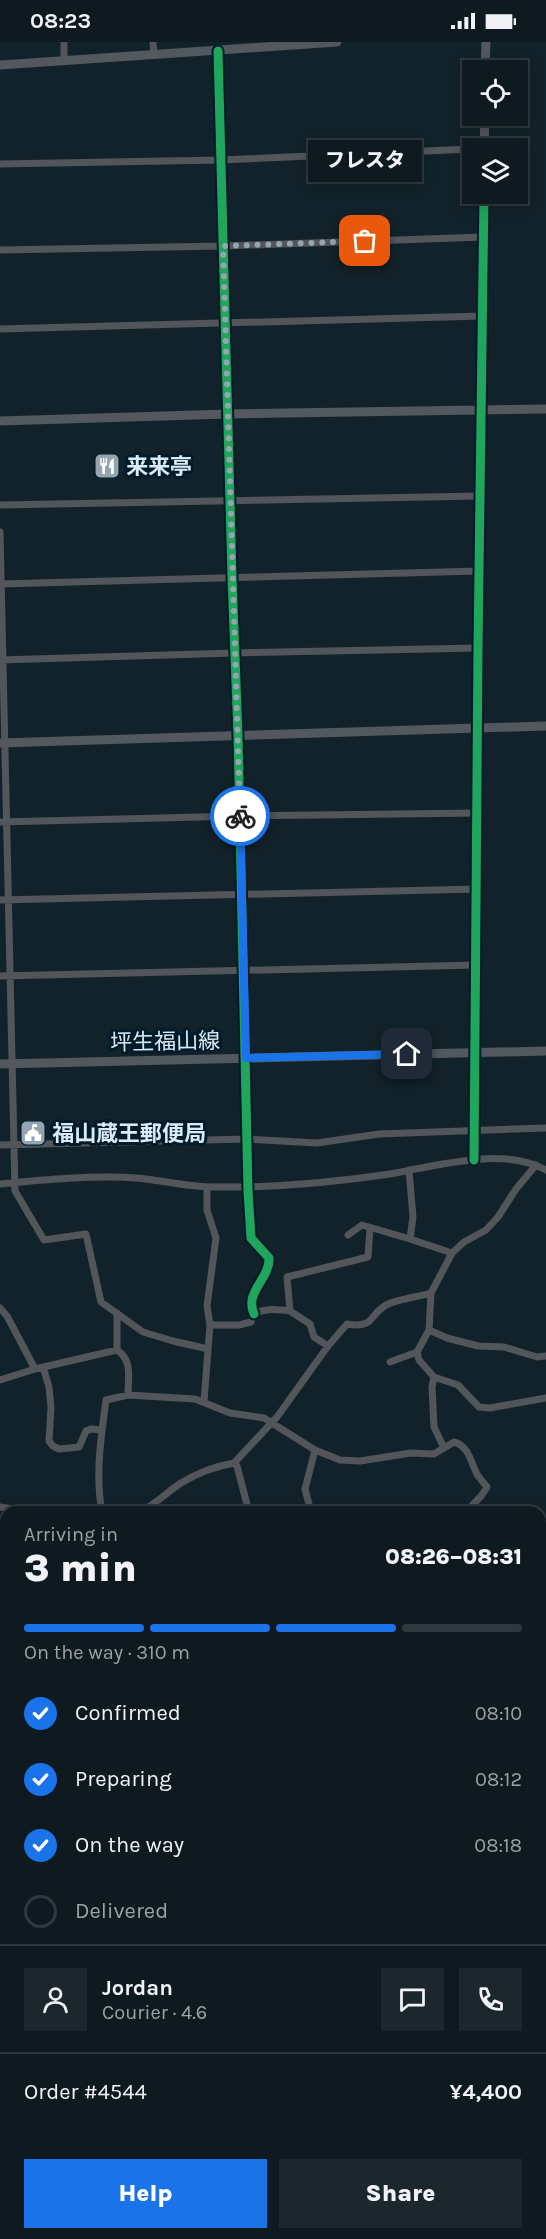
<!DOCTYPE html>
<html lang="en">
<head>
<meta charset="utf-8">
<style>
	:root { --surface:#0e1a20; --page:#1c272d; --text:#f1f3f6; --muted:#9ba1a5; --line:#2e383e; --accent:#1a73e8 }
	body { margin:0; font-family:Karla,"Noto Sans JP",sans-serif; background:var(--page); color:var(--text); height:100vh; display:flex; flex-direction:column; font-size:22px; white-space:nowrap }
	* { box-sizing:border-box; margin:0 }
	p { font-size:20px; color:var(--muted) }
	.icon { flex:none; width:33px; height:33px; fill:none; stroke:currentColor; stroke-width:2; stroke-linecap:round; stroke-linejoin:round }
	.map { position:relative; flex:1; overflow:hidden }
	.panel { position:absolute; left:0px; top:1464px; width:546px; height:734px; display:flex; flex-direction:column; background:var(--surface); border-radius:18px 18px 0 0; box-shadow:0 3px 15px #0003,0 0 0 2px var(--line) }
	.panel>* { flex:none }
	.buttons { position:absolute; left:462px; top:18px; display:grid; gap:12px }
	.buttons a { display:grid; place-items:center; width:66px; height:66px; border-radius:0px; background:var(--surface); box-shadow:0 3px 15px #0003,0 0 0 2px var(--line); font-size:30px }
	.pin { position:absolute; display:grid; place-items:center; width:51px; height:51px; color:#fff; margin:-26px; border-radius:12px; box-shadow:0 3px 9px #0006 }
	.courier { position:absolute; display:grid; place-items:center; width:60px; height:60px; margin:-30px; border:4px solid #1a73e8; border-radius:50%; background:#fff; color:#222; box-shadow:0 2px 8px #0007 }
	.bubble { position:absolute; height:42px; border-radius:0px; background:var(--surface); box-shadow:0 3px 15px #0003,0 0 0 2px var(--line); font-size:20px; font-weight:800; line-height:42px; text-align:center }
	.summary em { font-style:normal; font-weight:800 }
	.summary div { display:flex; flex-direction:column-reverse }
	.summary { display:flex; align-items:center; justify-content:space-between; height:102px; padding:0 24px }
	h1 { font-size:39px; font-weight:800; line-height:45px }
	.bar { display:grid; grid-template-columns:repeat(4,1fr); gap:9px 6px; align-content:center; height:72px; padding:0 24px }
	.bar i { height:8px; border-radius:4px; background:var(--line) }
	.bar .selected { background:var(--accent) }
	.bar p { grid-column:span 4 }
	.line { display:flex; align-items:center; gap:15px; padding:0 24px; border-top:2px solid var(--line) }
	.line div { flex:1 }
	.round { display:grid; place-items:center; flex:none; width:63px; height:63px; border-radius:0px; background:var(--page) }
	ol { padding:0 24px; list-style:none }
	li { display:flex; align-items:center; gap:18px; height:66px }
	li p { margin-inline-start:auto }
	li .icon { padding:6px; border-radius:50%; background:var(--accent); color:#fff; stroke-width:4 }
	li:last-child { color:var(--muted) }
	li i { width:33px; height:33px; border:3px solid var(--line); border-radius:50% }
	.primary-button { display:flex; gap:12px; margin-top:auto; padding:12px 24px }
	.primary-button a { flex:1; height:69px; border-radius:0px; background:var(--accent); color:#fff; font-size:24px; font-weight:800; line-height:69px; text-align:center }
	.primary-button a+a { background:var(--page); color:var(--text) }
	.status { display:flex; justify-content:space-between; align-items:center; height:42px; padding:0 30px; background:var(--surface); direction:ltr }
	.status svg { height:16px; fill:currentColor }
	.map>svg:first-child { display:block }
</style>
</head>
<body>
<div class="status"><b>08:23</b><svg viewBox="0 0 49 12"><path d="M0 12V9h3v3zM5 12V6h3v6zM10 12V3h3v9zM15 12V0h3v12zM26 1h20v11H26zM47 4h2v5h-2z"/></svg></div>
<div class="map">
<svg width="546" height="2197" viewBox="0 0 546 2197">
	<rect width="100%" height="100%" fill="#12222a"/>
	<path fill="#0a2e40" d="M546 1659V1790L540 1785V1666Z"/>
	<path fill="#2f2740" d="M546 1662V1765L540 1761V1670Z
		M0 2076C7 2085 9 2101 4 2113L6 2114V2158L0 2161Z
		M546 2091V2116L540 2117V2092Z"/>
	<path fill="#37705e" d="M162 2192H254L256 2197H161Z"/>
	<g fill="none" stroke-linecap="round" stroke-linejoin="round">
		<path stroke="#52565a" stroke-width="7" d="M64 0V19
			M153 0 154 13
			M218 9 232 535 238 694 248 1149 251 1196 269 1216C270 1237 244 1250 254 1272
			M0 122 221 118 472 107
			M0 208 223 204 483 195
			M0 287 482 274
			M0 463 480 454
			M0 490 15 1149 44 1198 86 1192 101 1260 143 1290 173 1299 208 1307
			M0 542 480 529
			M0 618 234 611 478 606
			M0 780 240 774 478 771
			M0 858 477 847
			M0 934 476 923
			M0 1103 247 1097 317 1101 379 1092 546 1086
			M409 1128 413 1175 410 1197 452 1211
			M0 1142C42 1138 94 1133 136 1136 160 1138 185 1144 209 1145 270 1146 330 1141 390 1132 435 1124 505 1104 546 1128
			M348 1193 362 1183 410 1197
			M0 1266 7 1274 35 1327
			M210 1283H239L251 1280 254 1272C266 1266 277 1267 290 1269
			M429 1288 447 1296 478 1304 504 1305 537 1315 546 1314
			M328 1304 314 1295 310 1282 290 1269 287 1235 368 1215 370 1186
			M117 1308C133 1319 128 1335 128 1353
			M417 1310 419 1318 434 1335 458 1343 479 1365 490 1366 546 1356
			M390 1320 417 1310 429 1288 431 1251 452 1211 464 1200 486 1188 498 1175 516 1147 536 1123
			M43 1325 49 1345 51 1365 49 1399 53 1404 59 1407 79 1405 86 1389 91 1387 102 1388
			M434 1335 432 1345 434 1385 444 1406
			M0 1338 35 1327 117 1308V1271
			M204 1359 210 1283 207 1264 216 1196 207 1168V1145
			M234 1421 277 1375 328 1304 347 1282C376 1287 368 1272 388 1262 399 1257 418 1255 431 1251
			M0 1465 32 1470
			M102 1470C95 1433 101 1395 106 1358L128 1353 195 1357 230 1371 264 1376 315 1408 340 1418 360 1419 411 1411 434 1412 454 1400C469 1404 471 1421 477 1432 480 1437 484 1441 487 1445L482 1453 466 1470
			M139 1470C155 1463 167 1450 181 1441 196 1432 216 1424 234 1421L237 1424 249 1470
			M311 1470 305 1447 315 1408
			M540 1568 546 1571
			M540 1792 546 1797
			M0 1816 6 1802
			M540 1836 546 1828
			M0 1902 6 1889
			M540 1913 546 1905
			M0 1984 6 1987
			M540 1987 546 1979
			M540 1997 546 2001
			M540 2083 546 2081
			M105 2192 107 2197
			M269 2192 271 2197
			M542 2192 546 2170
			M144 2197 145 2192"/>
		<path stroke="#53585e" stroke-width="9" d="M0 23 337 0
			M485 28 486 0
			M484 106 485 74
			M0 379 228 372 546 367
			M0 701 546 684
			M0 1022 546 1009
			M474 1118 478 606 484 152
			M0 1480 6 1483
			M540 1657 546 1649"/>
		<path stroke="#545c63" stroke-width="12" d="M0 1516 6 1521
			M0 1527 6 1535
			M0 1619 6 1606
			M0 1638 6 1626
			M0 1693 6 1699
			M0 1711 6 1717
			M359 2192 361 2197
			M371 2192 373 2197"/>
		<path stroke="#545c63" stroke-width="12" d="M0 1758 6 1761"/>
		<g stroke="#001c2b" stroke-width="13">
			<path id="cycleway" d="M218 9 232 535 238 694 248 1149 251 1196 269 1216C270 1237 244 1250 254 1272
				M474 1118 478 606 484 152"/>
		</g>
		<use href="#cycleway" stroke="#20a55d" stroke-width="9"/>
	</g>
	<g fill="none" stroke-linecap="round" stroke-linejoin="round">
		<path stroke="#95a5af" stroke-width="6" stroke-dasharray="0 10.8" d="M240 774 223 204 365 199"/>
		<path stroke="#1a73e8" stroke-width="8" d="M240 774 246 1016 407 1012"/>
	</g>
	<defs>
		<g id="restaurant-square" transform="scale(1.35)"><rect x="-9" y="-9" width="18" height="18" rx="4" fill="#95a5af" stroke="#001c2b"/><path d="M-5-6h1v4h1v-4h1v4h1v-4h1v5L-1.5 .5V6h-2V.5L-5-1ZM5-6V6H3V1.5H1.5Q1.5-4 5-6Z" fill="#fff"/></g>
		<g id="civic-square" transform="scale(1.35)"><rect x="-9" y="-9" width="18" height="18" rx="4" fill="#95a5af" stroke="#001c2b"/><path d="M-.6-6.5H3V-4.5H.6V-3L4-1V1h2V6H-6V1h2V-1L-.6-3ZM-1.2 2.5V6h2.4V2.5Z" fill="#fff"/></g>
	</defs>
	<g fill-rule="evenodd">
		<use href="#restaurant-square" x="107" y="424"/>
		<use href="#civic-square" x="33" y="1091"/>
	</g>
	<g text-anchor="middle" stroke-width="6" stroke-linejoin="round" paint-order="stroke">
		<g font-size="22" font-weight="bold" fill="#dbebf6" stroke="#001c2b" text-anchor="start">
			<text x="126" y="432">来来亭</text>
			<text x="52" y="1099">福山蔵王郵便局</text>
		</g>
		<g font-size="22" fill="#dbebf6" stroke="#001c2b">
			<text transform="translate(165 999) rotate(-1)" y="8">坪生福山線</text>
		</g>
	</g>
</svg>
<div class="buttons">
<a><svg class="icon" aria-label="locate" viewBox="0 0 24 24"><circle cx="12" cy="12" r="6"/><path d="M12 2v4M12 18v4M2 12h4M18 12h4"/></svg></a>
<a><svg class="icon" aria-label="layers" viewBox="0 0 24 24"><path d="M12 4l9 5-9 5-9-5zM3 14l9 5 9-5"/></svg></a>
</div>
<div class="pin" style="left:365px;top:199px;background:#ea580c"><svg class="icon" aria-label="bag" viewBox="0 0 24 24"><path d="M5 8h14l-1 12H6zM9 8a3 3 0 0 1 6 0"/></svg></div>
<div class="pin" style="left:407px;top:1012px;background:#1f2937"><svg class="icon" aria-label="home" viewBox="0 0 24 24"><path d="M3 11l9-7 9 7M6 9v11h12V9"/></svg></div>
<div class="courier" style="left:240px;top:774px"><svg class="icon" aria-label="bike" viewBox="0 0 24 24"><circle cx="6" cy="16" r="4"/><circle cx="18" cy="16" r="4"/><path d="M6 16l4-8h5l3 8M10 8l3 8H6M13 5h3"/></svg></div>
<div class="bubble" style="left:308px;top:98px;width:114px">フレスタ</div>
<section class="panel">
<div class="summary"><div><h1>3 min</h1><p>Arriving in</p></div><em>08:26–08:31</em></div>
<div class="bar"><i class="selected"></i><i class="selected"></i><i class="selected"></i><i></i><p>On the way · 310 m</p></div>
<ol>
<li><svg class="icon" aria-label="check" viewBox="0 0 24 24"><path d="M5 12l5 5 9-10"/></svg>Confirmed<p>08:10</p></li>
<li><svg class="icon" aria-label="check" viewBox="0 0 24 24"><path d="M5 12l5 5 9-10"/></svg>Preparing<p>08:12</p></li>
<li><svg class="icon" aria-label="check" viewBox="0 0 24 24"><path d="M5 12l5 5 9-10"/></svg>On the way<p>08:18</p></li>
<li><i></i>Delivered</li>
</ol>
<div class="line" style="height:108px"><a class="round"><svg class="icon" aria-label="person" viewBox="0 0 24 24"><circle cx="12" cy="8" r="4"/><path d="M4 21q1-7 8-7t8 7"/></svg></a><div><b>Jordan</b><p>Courier · 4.6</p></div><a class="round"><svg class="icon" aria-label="chat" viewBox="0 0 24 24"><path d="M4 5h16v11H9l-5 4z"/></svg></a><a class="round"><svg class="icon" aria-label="phone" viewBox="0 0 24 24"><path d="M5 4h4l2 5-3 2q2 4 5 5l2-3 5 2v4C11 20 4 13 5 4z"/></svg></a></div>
<div class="line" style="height:78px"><div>Order #4544</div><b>¥4,400</b></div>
<div class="primary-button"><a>Help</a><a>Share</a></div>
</section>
</div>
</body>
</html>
